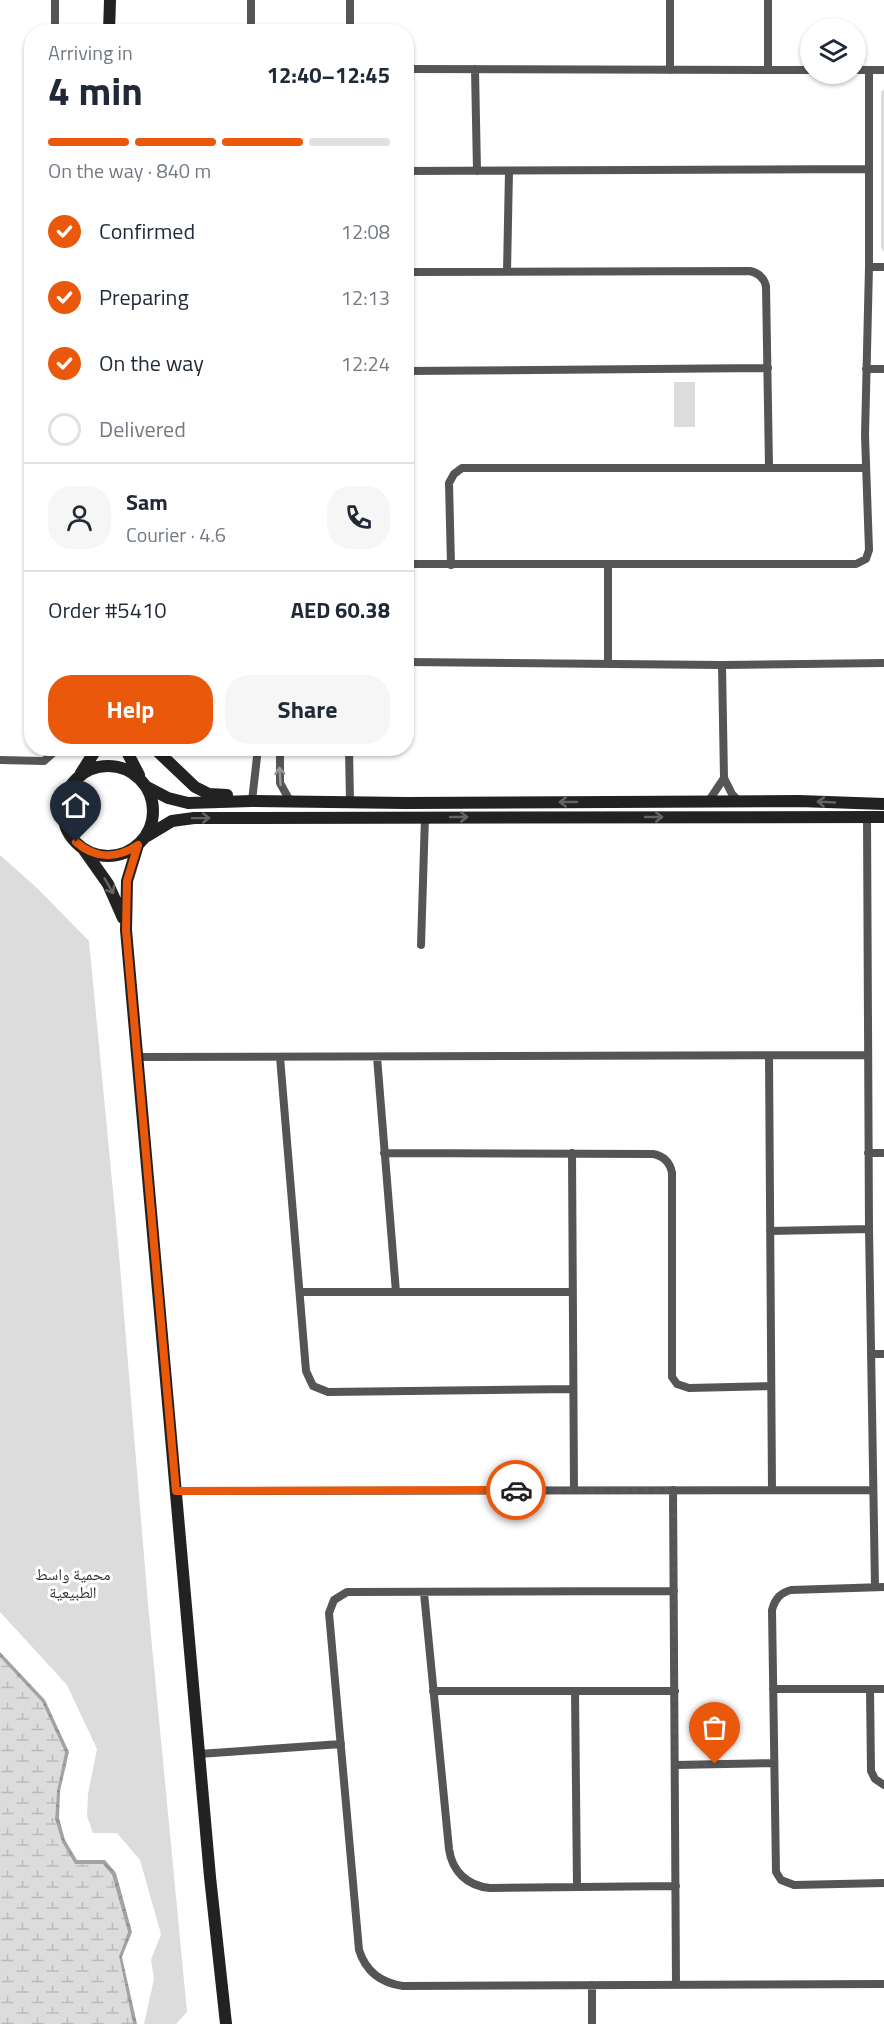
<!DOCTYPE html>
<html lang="en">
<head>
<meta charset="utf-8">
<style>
	:root { --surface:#fff; --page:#f6f6f7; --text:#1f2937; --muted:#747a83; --line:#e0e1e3; --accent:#ea580c }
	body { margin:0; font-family:"Titillium Web","Noto Naskh Arabic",sans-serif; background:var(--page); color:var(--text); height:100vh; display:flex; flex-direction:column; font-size:22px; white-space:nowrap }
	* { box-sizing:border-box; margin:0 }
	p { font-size:20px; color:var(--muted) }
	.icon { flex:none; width:33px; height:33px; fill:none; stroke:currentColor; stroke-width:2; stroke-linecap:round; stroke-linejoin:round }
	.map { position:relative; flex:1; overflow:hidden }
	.side { position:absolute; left:24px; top:24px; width:390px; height:732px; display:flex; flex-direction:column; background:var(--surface); border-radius:24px; box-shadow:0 2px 4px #0004 }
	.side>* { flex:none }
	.buttons { position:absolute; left:800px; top:18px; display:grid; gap:12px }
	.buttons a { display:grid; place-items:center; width:66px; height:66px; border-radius:50%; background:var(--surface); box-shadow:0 2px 4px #0004; font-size:30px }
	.pin { position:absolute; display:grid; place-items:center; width:51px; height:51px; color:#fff; margin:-62px -26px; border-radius:50% 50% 50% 0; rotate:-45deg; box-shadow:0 0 6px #0007 }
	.pin .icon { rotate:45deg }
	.courier { position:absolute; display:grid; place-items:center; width:60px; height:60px; margin:-30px; border:4px solid #ea580c; border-radius:50%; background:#fff; color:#222; box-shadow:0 2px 8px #0007 }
	.overview em { font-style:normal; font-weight:700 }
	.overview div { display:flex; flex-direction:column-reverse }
	.overview { display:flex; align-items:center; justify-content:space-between; height:102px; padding:0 24px }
	h1 { font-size:39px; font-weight:700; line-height:45px }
	.bar { display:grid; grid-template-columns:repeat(4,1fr); gap:9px 6px; align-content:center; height:72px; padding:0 24px }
	.bar i { height:8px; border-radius:4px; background:var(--line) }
	.bar .selected { background:var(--accent) }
	.bar p { grid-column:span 4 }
	.line { display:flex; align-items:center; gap:15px; padding:0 24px; border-top:2px solid var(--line) }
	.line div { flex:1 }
	.round { display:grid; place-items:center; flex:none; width:63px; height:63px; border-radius:24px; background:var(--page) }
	ol { padding:0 24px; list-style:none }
	li { display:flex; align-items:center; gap:18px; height:66px }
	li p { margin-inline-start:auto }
	li .icon { padding:6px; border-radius:50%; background:var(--accent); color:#fff; stroke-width:4 }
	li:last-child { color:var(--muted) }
	li i { width:33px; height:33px; border:3px solid var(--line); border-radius:50% }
	.cta { display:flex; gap:12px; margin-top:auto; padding:12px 24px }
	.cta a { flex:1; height:69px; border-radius:24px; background:var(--accent); color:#fff; font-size:24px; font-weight:700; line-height:69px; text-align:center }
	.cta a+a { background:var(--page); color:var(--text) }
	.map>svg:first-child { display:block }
</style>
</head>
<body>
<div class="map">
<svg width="884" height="2024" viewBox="0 0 884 2024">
	<defs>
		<pattern id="wetland-marsh" width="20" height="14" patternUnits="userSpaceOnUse" patternTransform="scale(1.5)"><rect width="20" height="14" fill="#dcdcdc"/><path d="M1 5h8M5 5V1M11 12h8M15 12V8" fill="none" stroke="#bbb"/></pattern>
		<pattern id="park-tufts" width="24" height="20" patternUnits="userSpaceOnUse" patternTransform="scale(1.5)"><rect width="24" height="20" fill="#dcdcdc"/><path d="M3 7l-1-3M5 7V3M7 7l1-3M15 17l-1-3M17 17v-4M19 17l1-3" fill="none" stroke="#bbb"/></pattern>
		<pattern id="water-waves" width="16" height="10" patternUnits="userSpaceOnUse" patternTransform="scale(1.5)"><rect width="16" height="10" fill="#a3a3a3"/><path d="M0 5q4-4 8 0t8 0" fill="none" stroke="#8b8b8b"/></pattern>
	</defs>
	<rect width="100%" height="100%" fill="#fff"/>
	<path fill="#dcdcdc" d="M674 382H695V427H674Z
		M0 855 37 888 89 941 119 1254 148 1604 187 2012 176 2024H144L154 1979 151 1960 161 1934 140 1860 117 1833H93L87 1816 88 1794 97 1749 67 1685 0 1612Z"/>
	<path fill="url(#wetland-marsh)" d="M0 1657 42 1702 65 1752 57 1791 55 1819 62 1842 75 1863 103 1864 112 1875 128 1932 119 1956 133 2024H0Z"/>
	<path fill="url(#park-tufts)" d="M884 89V252L881 248V92Z"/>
	<path fill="url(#water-waves)" d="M0 1652 45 1700 69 1752 60 1791 59 1818 65 1840 77 1860H105L116 1873 132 1932 122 1957 137 2024H133L119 1956 128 1932 112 1875 103 1864H75L62 1842 55 1819 57 1791 65 1752 42 1702 0 1657Z"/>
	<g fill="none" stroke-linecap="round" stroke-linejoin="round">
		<path stroke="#555" stroke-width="8" d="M55 0V32
			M251 0V32
			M350 0V32
			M670 0V70
			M768 0V70
			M406 69 810 70
			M475 69 477 171
			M855 70H884
			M406 171 869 169
			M869 267H884
			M406 272 750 271C759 273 764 278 766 286L769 467
			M507 272 509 171
			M866 369H884
			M406 371 768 368
			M406 564H856L866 559 869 550 865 435 869 267V70
			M451 565 449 483 454 474 462 468H866
			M608 565V664
			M406 662 722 665 884 663
			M722 665 724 778 732 794 740 802
			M280 748V783L290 801
			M349 748 350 802
			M0 760 44 761 53 753 55 748
			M252 801 258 748
			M708 802 724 778
			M867 817 869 1229 875 1587
			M421 945 425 817
			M769 1056 772 1490
			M138 1057 868 1055
			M280 1057 306 1371 313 1386 328 1392 572 1389
			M377 1057 396 1292
			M384 1153 653 1154C664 1156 670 1162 672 1173V1377L677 1384 689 1388 771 1386
			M572 1153 574 1490
			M868 1153H884
			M770 1231 869 1229
			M300 1292H572
			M871 1354H884
			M673 1490 676 1984
			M176 1491 873 1490
			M884 1587 791 1590C780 1593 775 1599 772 1610L776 1872 781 1880 794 1885 884 1883
			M674 1591 347 1592 334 1600 329 1613 359 1950C366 1972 381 1983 403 1986L884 1984
			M424 1593 449 1849C452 1871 467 1886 490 1888L676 1886
			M773 1689H884
			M870 1689 871 1771 875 1779 884 1785
			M433 1691H675
			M575 1691 577 1887
			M199 1754 341 1744
			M675 1765 774 1763
			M592 1985V2024"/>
		<path stroke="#222" stroke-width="12" d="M109 32 110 0
			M125 748 139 775
			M154 748 195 787 209 794 227 795
			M63 811a45 45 0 1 1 90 0a45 45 0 1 1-90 0Z
			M81 773 97 748
			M147 787 168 798 188 803 252 801 406 803 799 801 884 804
			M147 836 172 821 194 818 884 817
			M138 845 127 881 126 930 210 1877 226 2024
			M84 850 108 884 123 918"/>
	</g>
	<defs><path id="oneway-shaft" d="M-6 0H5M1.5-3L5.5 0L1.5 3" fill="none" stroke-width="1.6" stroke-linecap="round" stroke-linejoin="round" transform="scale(1.5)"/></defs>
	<use stroke="#999" href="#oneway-shaft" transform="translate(280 776) rotate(-94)"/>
	<g stroke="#646464">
		<use href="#oneway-shaft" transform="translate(568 802) rotate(180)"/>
		<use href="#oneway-shaft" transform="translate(826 802) rotate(-177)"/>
		<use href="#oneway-shaft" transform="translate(459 817)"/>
		<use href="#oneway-shaft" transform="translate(654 817)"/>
		<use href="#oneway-shaft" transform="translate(201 818) rotate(-1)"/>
		<use href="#oneway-shaft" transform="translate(109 886) rotate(60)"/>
	</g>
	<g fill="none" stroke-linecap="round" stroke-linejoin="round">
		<path stroke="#595959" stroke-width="6" stroke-dasharray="0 10.8" d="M516 1490H674L675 1765 715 1764"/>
		<path stroke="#ea580c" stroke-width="8" d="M76 842C95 859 117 859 138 845L127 881 126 930 176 1491 516 1490"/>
	</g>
	<g text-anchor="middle" stroke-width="6" stroke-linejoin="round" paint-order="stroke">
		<g font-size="16" fill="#333" stroke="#fff">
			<text x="73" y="1580">محمية واسط<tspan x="73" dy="18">الطبيعية</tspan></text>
		</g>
	</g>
</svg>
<div class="buttons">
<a><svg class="icon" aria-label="layers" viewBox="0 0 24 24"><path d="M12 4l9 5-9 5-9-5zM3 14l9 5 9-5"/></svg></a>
</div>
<div class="pin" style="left:715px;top:1764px;background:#ea580c"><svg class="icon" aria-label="bag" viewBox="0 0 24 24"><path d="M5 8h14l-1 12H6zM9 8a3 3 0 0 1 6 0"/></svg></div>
<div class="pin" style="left:76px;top:842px;background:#1f2937"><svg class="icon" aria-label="home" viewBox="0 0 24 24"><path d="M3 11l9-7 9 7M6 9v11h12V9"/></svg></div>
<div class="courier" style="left:516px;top:1490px"><svg class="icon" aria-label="car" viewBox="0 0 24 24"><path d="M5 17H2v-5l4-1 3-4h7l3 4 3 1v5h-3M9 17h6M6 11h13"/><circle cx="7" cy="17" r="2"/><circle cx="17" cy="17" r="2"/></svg></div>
<section class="side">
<div class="overview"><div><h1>4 min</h1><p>Arriving in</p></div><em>12:40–12:45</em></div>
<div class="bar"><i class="selected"></i><i class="selected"></i><i class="selected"></i><i></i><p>On the way · 840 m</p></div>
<ol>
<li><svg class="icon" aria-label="check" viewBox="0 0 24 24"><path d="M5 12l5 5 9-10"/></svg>Confirmed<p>12:08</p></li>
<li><svg class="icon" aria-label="check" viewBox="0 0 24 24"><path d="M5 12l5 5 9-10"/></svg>Preparing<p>12:13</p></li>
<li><svg class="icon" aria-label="check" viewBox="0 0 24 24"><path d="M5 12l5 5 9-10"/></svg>On the way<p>12:24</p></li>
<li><i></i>Delivered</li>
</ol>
<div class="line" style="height:108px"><a class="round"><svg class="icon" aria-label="person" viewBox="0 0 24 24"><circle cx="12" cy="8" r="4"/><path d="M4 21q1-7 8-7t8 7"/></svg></a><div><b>Sam</b><p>Courier · 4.6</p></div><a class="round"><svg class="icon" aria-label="phone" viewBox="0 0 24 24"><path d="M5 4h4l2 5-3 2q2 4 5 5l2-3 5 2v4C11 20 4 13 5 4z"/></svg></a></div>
<div class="line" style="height:78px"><div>Order #5410</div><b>AED 60.38</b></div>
<div class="cta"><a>Help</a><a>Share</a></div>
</section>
</div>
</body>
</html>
